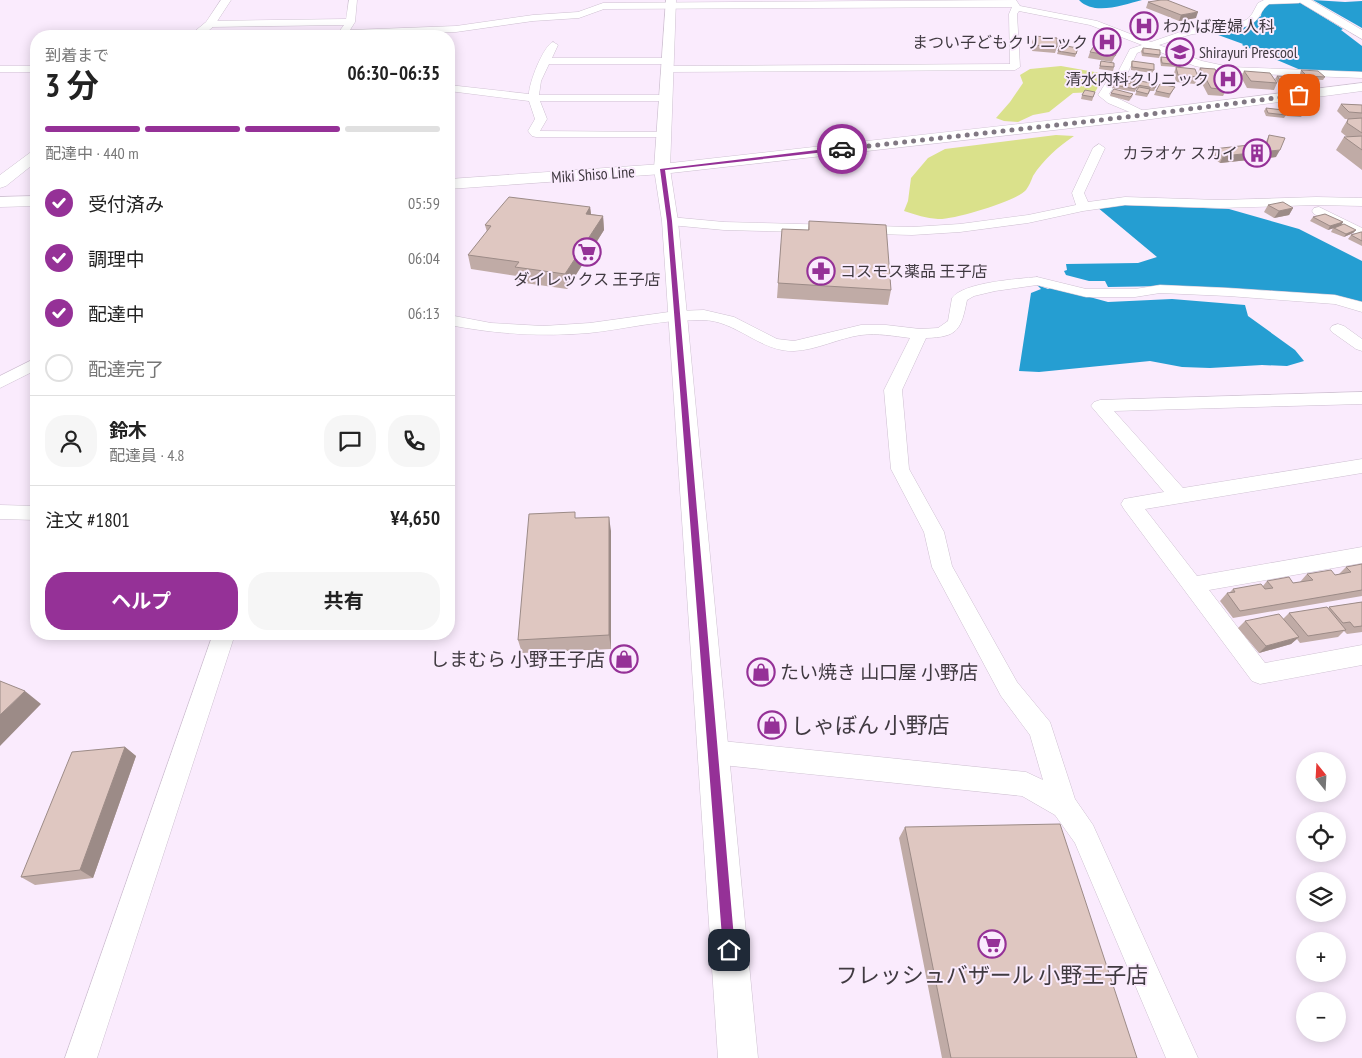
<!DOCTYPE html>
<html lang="ja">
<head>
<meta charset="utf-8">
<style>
	:root { --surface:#fff; --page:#f6f6f6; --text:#222; --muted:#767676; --line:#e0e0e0; --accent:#953197 }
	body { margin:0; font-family:"PT Sans Narrow","Noto Sans JP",sans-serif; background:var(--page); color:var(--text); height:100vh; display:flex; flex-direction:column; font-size:19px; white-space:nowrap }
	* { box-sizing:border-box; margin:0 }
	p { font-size:16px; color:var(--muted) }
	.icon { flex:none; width:28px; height:28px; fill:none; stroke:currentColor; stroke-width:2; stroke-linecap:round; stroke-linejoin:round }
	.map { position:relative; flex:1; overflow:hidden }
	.side { position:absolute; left:30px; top:30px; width:425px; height:610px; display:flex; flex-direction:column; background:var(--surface); border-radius:20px; box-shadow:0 2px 12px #0003 }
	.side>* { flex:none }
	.needle { width:32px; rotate:342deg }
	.tools { position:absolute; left:1296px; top:752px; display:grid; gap:10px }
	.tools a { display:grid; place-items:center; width:50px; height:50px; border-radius:50%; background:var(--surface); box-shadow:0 2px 12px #0003; font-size:25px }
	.pin { position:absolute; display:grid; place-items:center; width:42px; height:42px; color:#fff; margin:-21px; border-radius:10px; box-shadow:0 2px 8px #0006 }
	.courier { position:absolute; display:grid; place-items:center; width:50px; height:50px; margin:-25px; border:4px solid #953197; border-radius:50%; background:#fff; color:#222; box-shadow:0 1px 6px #0007 }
	.overview em { font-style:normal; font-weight:700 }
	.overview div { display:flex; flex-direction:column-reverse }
	.overview { display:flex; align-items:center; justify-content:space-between; height:85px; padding:0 15px }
	h1 { font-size:32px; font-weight:700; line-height:38px }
	.bar { display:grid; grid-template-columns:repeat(4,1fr); gap:8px 5px; align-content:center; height:60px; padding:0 15px }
	.bar i { height:6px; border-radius:4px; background:var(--line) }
	.bar .selected { background:var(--accent) }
	.bar p { grid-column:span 4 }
	.line { display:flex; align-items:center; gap:12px; padding:0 15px; border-top:1px solid var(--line) }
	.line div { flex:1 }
	.round { display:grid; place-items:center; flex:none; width:52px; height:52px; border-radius:20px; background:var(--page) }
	ol { padding:0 15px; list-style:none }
	li { display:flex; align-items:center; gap:15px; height:55px }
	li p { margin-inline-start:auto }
	li .icon { padding:5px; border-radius:50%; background:var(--accent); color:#fff; stroke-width:4 }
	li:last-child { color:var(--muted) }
	li i { width:28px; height:28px; border:2px solid var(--line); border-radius:50% }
	.cta { display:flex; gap:10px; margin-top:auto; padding:10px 15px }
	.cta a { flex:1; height:58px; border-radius:20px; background:var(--accent); color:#fff; font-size:20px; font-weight:700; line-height:58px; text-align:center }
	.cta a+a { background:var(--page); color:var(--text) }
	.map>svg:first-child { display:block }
</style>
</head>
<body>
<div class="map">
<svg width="1362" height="1058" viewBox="0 0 1362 1058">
	<rect width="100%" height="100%" fill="#faebfd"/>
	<path fill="#dae18b" d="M1061 66 1106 74 1095 92 1073 93 1049 112 1033 115 1018 122 1004 121 996 118 1010 102 1023 83 1020 75 1030 69Z
		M1056 135 1074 136C1059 146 1043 160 1033 176 1031 181 1029 186 1026 190 1017 201 953 220 938 219 926 218 916 215 904 211L908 201 911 178 928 158 945 149Z"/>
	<path fill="#259ed2" d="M1079 0H1142C1123 5 1094 16 1079 0Z
		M1313 0 1345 2 1362 1V28Z
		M1299 2 1343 29 1341 30 1362 46V72L1303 71 1242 45 1243 44 1210 32 1249 25 1261 16 1262 8 1269 4Z
		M1124 205 1229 209 1299 229 1362 261V302L1167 286 1108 287 1105 281H1089L1066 275 1064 271 1067 270 1066 264 1138 263 1157 257 1097 207Z
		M1037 285 1048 289 1053 287 1108 302 1172 299 1245 305 1248 316 1295 350 1304 361 1287 366 1262 365 1210 368 1182 367 1150 361 1039 372 1019 371 1031 293 1041 289Z"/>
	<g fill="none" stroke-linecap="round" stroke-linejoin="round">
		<g stroke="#cec0d1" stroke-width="1">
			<path id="minor" d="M349 0H357L355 22 350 30 456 26 533 15 578 12 603 3 1016 0 1020 6 1097 21 1151 42 1189 29 1233 24 1246 20 1252 14 1258 3 1264 0H1303L1299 3 1269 4C1261 9 1260 20 1251 24 1234 33 1212 32 1193 34 1182 36 1170 42 1159 45L1202 61 1230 67 1362 72V78L1230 73 1195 66 1150 48 1137 53 1127 74 1120 77 1109 94 1148 113 1150 115 1144 118 1108 103 1098 95 1112 73 1118 72 1130 49 1142 45 1090 25 1019 11 1017 14 1020 67 1015 70 667 72 662 69 667 66 1010 64 1009 14 1012 7 604 9 579 18 533 21 456 32 343 36 338 33 344 25 210 27 205 24 210 21 346 19Z
				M553 42 558 45 552 58H667L672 61 667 64H549L541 81 539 95H665L670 98 665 101H540L547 119 540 131 664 132 668 133 670 135 668 137H536L532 136 528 131 535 119 529 101 449 91V85L529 94C529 83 543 46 553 42Z
				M0 66H36V72H0Z
				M1099 144 1105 148 1084 193 1088 202 1125 197 1220 200 1316 197 1362 198V206L1316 205 1220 208 1125 205 1083 211 1028 223 960 232 912 235 724 230 670 225 663 221 670 217 724 222 912 227 960 224 1028 215 1076 205 1072 193 1093 148Z
				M1319 207 1362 228V237L1314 214 1312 211 1314 208Z
				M1037 277 1086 289H1135L1160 285 1228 288 1335 295 1362 302V312L1335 304 1228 296 1160 293 1135 297H1086L1037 285 995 291 974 296 967 300C961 330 958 337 926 338L902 390 909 469 944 532 952 566 1017 682 1050 722 1075 799 1093 825 1198 1058H1166L1075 843 1055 815 1022 796 712 764 703 760 700 752 703 744 712 740 1026 772 1043 780 1030 735 1001 696 932 567 924 532 891 469 884 390 910 338C894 336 877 333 861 335 839 338 817 350 794 351 760 352 736 320 702 320 664 319 626 329 589 333 541 337 496 334 449 325V315L491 323 543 326 590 323 676 311 704 310 734 317 777 339 794 341 861 325H886L920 329 938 328 948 321 952 298C964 282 1018 279 1037 277Z
				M1338 324 1344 326 1362 339V351L1356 349 1332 332 1330 329 1332 326Z
				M36 358V370L0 388V376Z
				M1362 392V404L1114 411 1183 488 1362 459V473L1145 509 1197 576 1362 547V563L1209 590 1265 663 1362 645V665L1260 684 1252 681 1124 509 1121 504 1124 499 1164 492 1091 406 1094 402 1100 400Z
				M0 505 36 506V520L0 519Z
				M213 634H235L97 1058H65Z"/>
		</g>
		<g stroke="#cec0d1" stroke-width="1">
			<path id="tertiary" d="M221 0H231L214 26 202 36H189L206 22Z
				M666 0H676L670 169 678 221 758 1058H718L662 221 654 169Z
				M36 151V162L6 186 0 188V175L31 152Z"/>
		</g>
		<g stroke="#cec0d1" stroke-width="1">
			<path id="secondary" d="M1296 0H1311L1362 30V39Z"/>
		</g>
		<g stroke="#cec0d1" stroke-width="1">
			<path id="primary" d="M1362 83V91L1144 120 662 174 449 189V179L662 164 1144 110Z
				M36 196V206L0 207V197Z"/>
		</g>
		<use href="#minor" fill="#fff" fill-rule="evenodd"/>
		<use href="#tertiary" fill="#fff" fill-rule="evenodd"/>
		<use href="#secondary" fill="#fff" fill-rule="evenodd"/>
		<use href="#primary" fill="#fff" fill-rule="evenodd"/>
	</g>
	<path fill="#c0aba6" d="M1148 2 1196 18 1179 21 1146 8Z
		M1034 36 1057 47 1055 53 1032 51V42Z
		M1060 45 1078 48 1075 57 1057 54Z
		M1143 48 1160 55 1159 58 1142 56 1141 51Z
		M1090 52 1115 56 1112 62 1088 58Z
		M1161 57 1181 65 1180 68 1198 77 1195 84 1176 82 1174 73 1176 67 1161 66 1160 60Z
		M1101 61 1114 67 1113 71 1099 69Z
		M1132 61 1154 70 1152 73 1131 70V64Z
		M1200 68 1226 90 1223 96 1208 95 1197 74Z
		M1301 70 1325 77 1323 80 1305 79 1300 74Z
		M1244 71 1277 83 1274 90 1247 88 1241 77Z
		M1121 75 1136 78 1133 84 1137 85 1157 84 1154 91H1150L1147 97 1135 95 1138 88H1136L1135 92 1112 88 1115 81 1117 82Z
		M1277 76 1293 82 1291 85H1280L1275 79Z
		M1173 90 1169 98 1154 95 1156 91Z
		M1095 92 1092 101 1081 99 1082 95Z
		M1111 93 1133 94 1132 97 1129 101 1110 96Z
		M1341 104 1362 105V170L1336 150 1344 137H1347L1341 132 1342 129 1348 119H1345L1337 111Z
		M1284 106 1303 114 1301 117 1287 116 1284 112 1286 115 1284 118 1266 116 1264 111 1266 108 1283 110Z
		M1269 135 1276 157 1220 163 1209 155 1213 149 1265 144Z
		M1268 205 1293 208 1289 215 1274 218 1264 212Z
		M590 207 591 214 603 216 604 230 567 289 518 282 517 276 471 269 468 255 487 232 485 225Z
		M1313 217 1343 222 1341 225 1356 230 1353 233 1344 237 1331 232 1333 228 1328 230 1310 221Z
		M809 221 891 290 888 305 777 298 781 243 808 230Z
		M1362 232V246L1348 239 1351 235Z
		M576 518 611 531V649L522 653 518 640Z
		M1362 564V596L1233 618 1220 601 1227 593H1229L1233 589 1263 586 1267 581 1293 583 1300 582 1307 574 1335 575 1339 574 1346 567Z
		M1362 602V632L1347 634 1344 631 1338 637 1300 643 1297 639 1291 644 1259 653 1238 628 1245 621 1283 619 1289 613 1328 609 1329 607Z
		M125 747 136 756 93 878 35 885 21 877Z
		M905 827 1137 1058H942L899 838Z"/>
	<path fill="#9c8b87" d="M1198 12 1196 18 1179 21 1181 15Z
		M1280 150 1276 157 1220 163 1223 156Z
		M590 207 592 221 586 214Z
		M1293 208 1289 215 1274 218 1279 211Z
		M603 216 604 230 567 289 565 274Z
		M1343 222 1341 226 1328 230 1330 226Z
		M1356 230 1353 233 1344 237 1346 234Z
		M609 517 611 531V649L609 635Z
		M1299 637 1291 644 1259 653 1266 646Z
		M25 691 41 704 0 746V715Z
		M125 747 136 756 93 878 80 870Z"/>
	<path fill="#dfc7c1" stroke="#9c8b87" d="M1161 0H1167L1198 12 1181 15 1148 2Z
		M1034 36 1057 38V47L1033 45Z
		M1060 45 1078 48 1076 54 1058 51Z
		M1094 46 1118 50 1115 56 1090 52Z
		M1143 48 1160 50V55L1143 53Z
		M1161 57 1180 59 1181 65 1162 63Z
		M1101 61 1114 63V67L1100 66Z
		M1132 61 1154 64V70L1132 67Z
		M1176 67 1195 69 1198 77 1178 75Z
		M1200 68 1215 69 1226 90 1211 88Z
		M1301 70 1318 71 1325 77 1307 76Z
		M1244 71 1270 73 1277 83 1251 81Z
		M1121 75 1136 78 1134 82 1118 80Z
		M1277 76 1288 77 1293 82 1281 81Z
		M1115 81 1137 85 1136 89 1113 85Z
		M1140 81 1157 84 1155 88 1137 85Z
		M1160 84 1175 87 1170 94 1156 91Z
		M1139 87 1150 89 1148 94 1136 91Z
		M1114 89 1133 94 1130 97 1111 93Z
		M1085 90 1095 92 1093 97 1082 95Z
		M1341 104 1362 105V113L1349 112Z
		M1284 106 1298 107 1303 114 1289 113Z
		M1266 108 1283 110 1286 115 1268 113Z
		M1362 118V133L1347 123 1348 119Z
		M1269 135 1285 138 1280 150 1223 156 1213 149 1267 143Z
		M1362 136V150L1344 137Z
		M509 197 590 207 586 214 603 216 565 274 515 267 519 262 468 255 491 226 485 225Z
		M1283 202 1293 208 1279 211 1268 205Z
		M1325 214 1343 222 1330 226 1313 217Z
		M809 221 886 225 891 290 778 283 782 229 809 230Z
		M1344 224 1356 230 1346 234 1334 228Z
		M1361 232H1362V241L1351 235Z
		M575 512V518L609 517V635L518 640 529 514Z
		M1362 564V590L1240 611 1227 593 1235 592 1233 589 1261 584 1265 589 1273 588 1267 581 1289 577 1293 583 1313 580 1307 574 1331 570 1335 575 1351 572 1346 567Z
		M1362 602V626L1354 627 1350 622 1343 623 1329 607Z
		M1327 607 1346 630 1308 636 1289 613Z
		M1279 614 1299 637 1266 646 1245 621Z
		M0 681 25 691 0 715Z
		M125 747 80 870 21 877 72 752Z
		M1060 824 1137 1058H951L905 827Z"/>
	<path fill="#953197" d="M842 147 843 150 665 170 672 221 735 950 733 954 729 956 725 954 723 950 667 221 660 169Z"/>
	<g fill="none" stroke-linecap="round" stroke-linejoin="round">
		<path stroke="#817883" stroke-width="5" stroke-dasharray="0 9" d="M842 149 1127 117 1299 95"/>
	</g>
	<defs>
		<g id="hospital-ring" transform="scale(1.4375)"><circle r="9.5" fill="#faebfd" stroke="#953197" stroke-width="1.5"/><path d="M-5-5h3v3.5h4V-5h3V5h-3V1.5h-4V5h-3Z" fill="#953197"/></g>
		<g id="school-ring" transform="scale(1.4375)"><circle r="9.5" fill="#faebfd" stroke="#953197" stroke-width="1.5"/><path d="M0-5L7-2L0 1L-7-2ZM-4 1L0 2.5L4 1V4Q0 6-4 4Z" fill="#953197"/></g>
		<g id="building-ring" transform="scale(1.4375)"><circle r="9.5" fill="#faebfd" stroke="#953197" stroke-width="1.5"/><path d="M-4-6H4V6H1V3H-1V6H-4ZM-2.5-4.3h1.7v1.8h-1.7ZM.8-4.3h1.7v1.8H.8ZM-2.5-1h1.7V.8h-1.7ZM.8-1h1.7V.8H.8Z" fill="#953197"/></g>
		<g id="supermarket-ring" transform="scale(1.4375)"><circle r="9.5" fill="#faebfd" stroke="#953197" stroke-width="1.5"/><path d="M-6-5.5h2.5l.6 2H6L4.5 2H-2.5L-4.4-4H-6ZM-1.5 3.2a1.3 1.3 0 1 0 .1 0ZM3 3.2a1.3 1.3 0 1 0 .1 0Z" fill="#953197"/></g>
		<g id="pharmacy-ring" transform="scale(1.4375)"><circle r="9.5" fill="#faebfd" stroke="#953197" stroke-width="1.5"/><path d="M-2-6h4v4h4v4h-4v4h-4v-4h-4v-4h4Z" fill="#953197"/></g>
		<g id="shop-ring" transform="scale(1.4375)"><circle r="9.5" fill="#faebfd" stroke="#953197" stroke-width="1.5"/><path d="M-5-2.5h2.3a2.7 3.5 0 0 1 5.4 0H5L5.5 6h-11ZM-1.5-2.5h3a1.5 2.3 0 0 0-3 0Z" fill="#953197"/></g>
	</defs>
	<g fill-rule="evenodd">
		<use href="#hospital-ring" x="1144" y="26"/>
		<use href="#hospital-ring" x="1107" y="42"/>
		<use href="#school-ring" x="1180" y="52"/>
		<use href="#hospital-ring" x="1228" y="79"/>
		<use href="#building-ring" x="1257" y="153"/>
		<use href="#supermarket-ring" x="587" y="252"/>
		<use href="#pharmacy-ring" x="821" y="271"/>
		<use href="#shop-ring" x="624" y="659"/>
		<use href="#shop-ring" x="761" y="672"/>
		<use href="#shop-ring" x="772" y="725"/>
		<use href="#supermarket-ring" x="992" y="944"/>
	</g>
	<g text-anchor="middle" stroke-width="4" stroke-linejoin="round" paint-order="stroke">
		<g font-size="16" fill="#403a41" stroke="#faebfd" text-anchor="start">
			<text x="1163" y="32">わかば産婦人科</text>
			<text x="1088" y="48" text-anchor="end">まつい子どもクリニック</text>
			<text x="1199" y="58">Shirayuri Prescool</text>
			<text x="1209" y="85" text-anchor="end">清水内科クリニック</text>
			<text x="1238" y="159" text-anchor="end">カラオケ スカイ</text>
			<text x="840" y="277">コスモス薬品 王子店</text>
			<text x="587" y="285" text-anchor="middle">ダイレックス 王子店</text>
		</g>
		<g font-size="16" fill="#403a41" stroke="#faebfd">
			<text transform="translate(593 174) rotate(-4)" y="6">Miki Shiso Line</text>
		</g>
		<g font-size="19" fill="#403a41" stroke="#faebfd" text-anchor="end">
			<text x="605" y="666">しまむら 小野王子店</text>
			<text x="780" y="679" text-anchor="start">たい焼き 山口屋 小野店</text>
		</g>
		<g font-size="22" fill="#403a41" stroke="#faebfd" text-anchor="start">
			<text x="791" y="733">しゃぼん 小野店</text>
			<text x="992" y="983" text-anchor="middle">フレッシュバザール 小野王子店</text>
		</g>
	</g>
</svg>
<div class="tools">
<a><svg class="needle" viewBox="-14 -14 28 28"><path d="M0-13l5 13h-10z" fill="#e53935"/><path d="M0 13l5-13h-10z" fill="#767676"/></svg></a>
<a><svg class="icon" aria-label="locate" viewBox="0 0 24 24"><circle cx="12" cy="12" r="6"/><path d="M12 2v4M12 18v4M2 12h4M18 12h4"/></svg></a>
<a><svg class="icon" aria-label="layers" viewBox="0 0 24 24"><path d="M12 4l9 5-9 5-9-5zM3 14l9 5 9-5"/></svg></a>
<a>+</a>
<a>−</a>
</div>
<div class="pin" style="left:1299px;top:95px;background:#ea580c"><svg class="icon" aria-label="bag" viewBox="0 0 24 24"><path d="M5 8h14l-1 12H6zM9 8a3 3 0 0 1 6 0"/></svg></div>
<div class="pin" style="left:729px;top:950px;background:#1f2937"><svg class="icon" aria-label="home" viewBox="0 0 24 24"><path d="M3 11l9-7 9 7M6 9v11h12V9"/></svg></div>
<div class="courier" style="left:842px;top:149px"><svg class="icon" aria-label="car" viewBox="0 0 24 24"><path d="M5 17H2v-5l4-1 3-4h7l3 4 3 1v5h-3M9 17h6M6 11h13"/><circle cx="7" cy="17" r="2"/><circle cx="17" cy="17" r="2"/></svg></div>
<section class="side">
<div class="overview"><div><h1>3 分</h1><p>到着まで</p></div><em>06:30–06:35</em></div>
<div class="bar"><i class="selected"></i><i class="selected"></i><i class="selected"></i><i></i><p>配達中 · 440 m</p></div>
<ol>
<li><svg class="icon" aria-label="check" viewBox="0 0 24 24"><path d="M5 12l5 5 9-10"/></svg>受付済み<p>05:59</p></li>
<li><svg class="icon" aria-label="check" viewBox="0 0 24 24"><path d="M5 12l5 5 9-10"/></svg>調理中<p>06:04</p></li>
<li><svg class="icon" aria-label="check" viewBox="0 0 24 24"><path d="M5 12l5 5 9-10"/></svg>配達中<p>06:13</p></li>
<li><i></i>配達完了</li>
</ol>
<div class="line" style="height:90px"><a class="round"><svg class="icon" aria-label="person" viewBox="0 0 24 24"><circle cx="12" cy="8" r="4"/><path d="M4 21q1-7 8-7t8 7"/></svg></a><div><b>鈴木</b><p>配達員 · 4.8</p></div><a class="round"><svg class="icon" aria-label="chat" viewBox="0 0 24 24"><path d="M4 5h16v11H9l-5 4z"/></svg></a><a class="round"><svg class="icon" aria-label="phone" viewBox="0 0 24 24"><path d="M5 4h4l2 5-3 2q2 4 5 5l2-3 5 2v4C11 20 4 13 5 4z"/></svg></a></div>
<div class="line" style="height:65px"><div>注文 #1801</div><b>¥4,650</b></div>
<div class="cta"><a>ヘルプ</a><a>共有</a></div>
</section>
</div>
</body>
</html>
